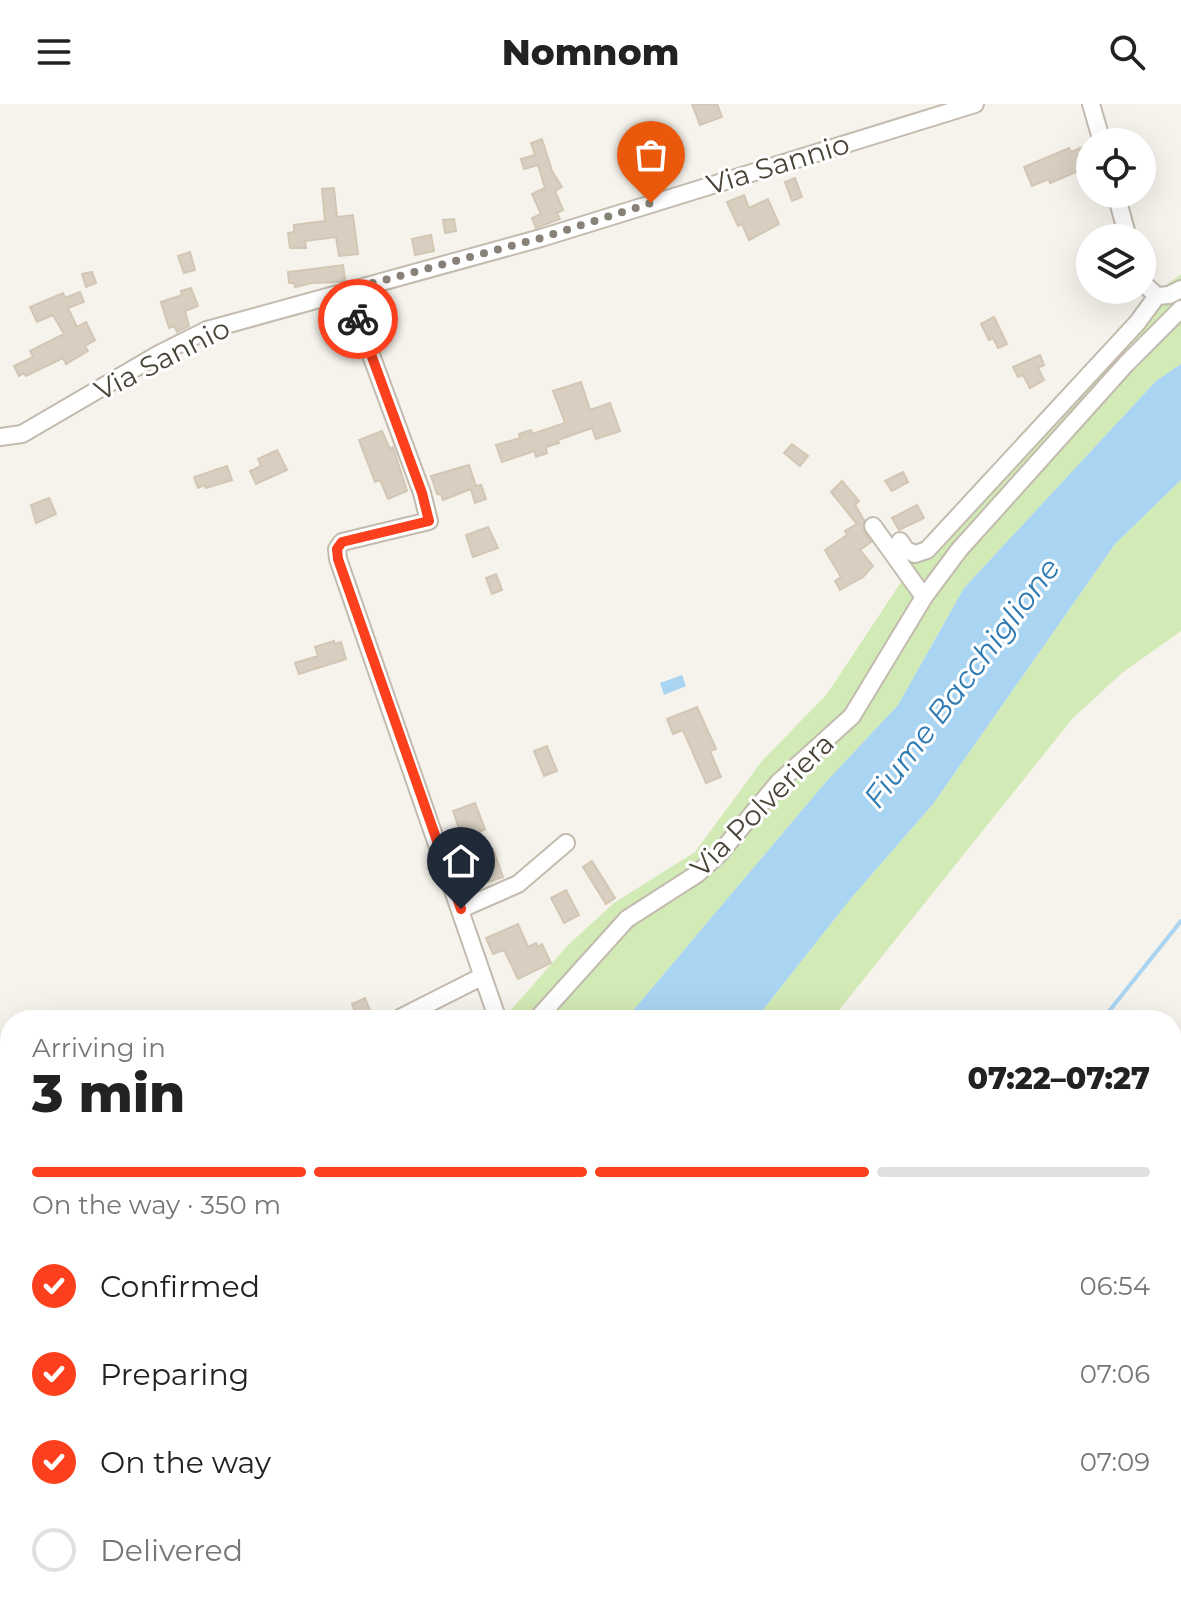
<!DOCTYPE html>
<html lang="en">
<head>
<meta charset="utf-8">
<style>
	:root { --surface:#fff; --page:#f6f6f6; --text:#222; --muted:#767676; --line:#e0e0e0; --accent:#fc3f1d }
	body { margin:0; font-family:Montserrat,sans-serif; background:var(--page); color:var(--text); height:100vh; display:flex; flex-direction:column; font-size:30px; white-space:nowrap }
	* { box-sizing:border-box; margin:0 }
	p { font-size:26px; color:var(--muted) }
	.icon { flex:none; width:44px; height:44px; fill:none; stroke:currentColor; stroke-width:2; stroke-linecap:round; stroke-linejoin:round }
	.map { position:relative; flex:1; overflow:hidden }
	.side { position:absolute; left:0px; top:906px; width:1182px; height:600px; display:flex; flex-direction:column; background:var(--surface); border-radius:32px 32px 0 0; box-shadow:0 8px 32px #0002 }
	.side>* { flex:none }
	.controls { position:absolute; left:1076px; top:24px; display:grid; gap:16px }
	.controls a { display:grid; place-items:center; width:80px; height:80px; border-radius:50%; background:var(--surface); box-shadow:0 8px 32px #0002; font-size:40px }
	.pin { position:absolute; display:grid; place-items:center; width:68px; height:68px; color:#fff; margin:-82px -34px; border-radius:50% 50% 50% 0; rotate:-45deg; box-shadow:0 0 8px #0007 }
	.pin .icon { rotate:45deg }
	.courier { position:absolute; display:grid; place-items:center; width:80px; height:80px; margin:-40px; border:6px solid #fc3f1d; border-radius:50%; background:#fff; color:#222; box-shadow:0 2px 10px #0007 }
	.overview em { font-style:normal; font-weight:800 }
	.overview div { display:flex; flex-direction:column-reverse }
	.overview { display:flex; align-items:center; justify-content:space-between; height:136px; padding:0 32px }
	h1 { font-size:52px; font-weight:800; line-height:60px }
	.bar { display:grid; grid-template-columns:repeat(4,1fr); gap:12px 8px; align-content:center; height:96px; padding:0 32px }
	.bar i { height:10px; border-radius:6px; background:var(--line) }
	.bar .active { background:var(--accent) }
	.bar p { grid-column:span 4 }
	ol { padding:0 32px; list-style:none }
	li { display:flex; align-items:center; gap:24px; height:88px }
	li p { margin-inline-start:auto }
	li .icon { padding:8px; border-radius:50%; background:var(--accent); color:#fff; stroke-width:4 }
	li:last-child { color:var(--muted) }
	li i { width:44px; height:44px; border:4px solid var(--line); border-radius:50% }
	header { display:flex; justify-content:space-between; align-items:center; height:104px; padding:0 32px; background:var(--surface); font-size:36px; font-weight:800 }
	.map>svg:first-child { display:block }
</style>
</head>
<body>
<header><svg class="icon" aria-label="menu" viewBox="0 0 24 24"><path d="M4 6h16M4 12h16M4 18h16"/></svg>Nomnom<svg class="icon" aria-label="search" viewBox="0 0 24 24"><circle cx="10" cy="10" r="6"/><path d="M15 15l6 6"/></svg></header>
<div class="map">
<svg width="1181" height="1506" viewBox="0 0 1181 1506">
	<rect width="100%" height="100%" fill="#f6f3ec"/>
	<path fill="#d2eab5" d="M1181 170V260L1156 277 964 484 898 601 825 679 625 916H502L568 841 614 799 695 748 762 657 827 590 923 445 1154 190Z
		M1181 376V527L1122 569 1073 614 831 916H755L852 793 933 700 1115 440Z
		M10 1457V1496H84L82 1506H0V1461Z
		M1172 1495 1181 1500V1506H1072L1055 1496Z
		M181 1496H593L612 1506H176Z"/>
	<path fill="#a9d4f2" d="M1181 260V376L1115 440 933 700 852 793 755 916H625L825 679 898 601 964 484 1156 277Z
		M682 571 686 582 664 591 660 579Z
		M84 1496H181L176 1506H82Z"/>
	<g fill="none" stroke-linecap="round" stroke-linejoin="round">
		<path stroke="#a9d4f2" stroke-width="4" d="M1102 916 1181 817
			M1027 1496 1044 1506
			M723 1506 730 1496
			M958 1506 964 1496"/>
	</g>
	<path fill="#d8cfc1" stroke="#d3c7b4" stroke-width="2" d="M692 0H717L722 13 700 21Z
		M542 35 552 67 562 83 555 87 563 106 557 109 560 115 536 124 532 114 541 110 532 90 545 84 538 61 524 65 521 55 535 51 531 39Z
		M1090 40V62L1050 79 1049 75 1032 82 1024 63 1069 44 1071 48Z
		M795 74 802 93 792 97 785 78Z
		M334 84 337 113 353 111 358 150 339 152 336 133 305 137 306 144H290L288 129 294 128V121L325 117 322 85Z
		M744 91 749 104 768 95 779 120 749 136 742 120 738 122 727 98Z
		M454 115 456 127 445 129 443 116Z
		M431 131 434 147 415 151 412 135Z
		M190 148 195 166 184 169 178 152Z
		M343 161 345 175 340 178 312 179 295 183 294 179H289L288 168Z
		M92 168 96 179 86 183 82 170Z
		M191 184 198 202 185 207 189 222 177 228 174 222 169 224 161 198 182 191 181 187Z
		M80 188 84 198 68 204 77 223 86 218 95 236 85 242 88 247 66 260 63 254 26 272 24 269 19 272 14 262 33 253 30 247 64 230 53 211 37 218 30 203 63 189 65 194Z
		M994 213 1007 240 998 244 993 234 989 236 981 220Z
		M1040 251 1044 261 1038 264 1044 276 1030 284 1023 271 1018 273 1013 263Z
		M581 278 590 306 610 299 620 327 596 335 592 324 558 336 559 339 546 343 547 349 536 353 534 347 502 358 496 341 520 334 519 330 531 326 532 330 565 319 553 287Z
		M382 327 390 345 393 343 407 387 388 395 380 376 375 378 359 336Z
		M792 340 808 352 800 362 784 349Z
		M277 346 287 366 256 380 250 367 261 362 258 355Z
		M469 361 476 382 481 381 486 395 475 399 471 385 443 396 441 391 437 390 431 372Z
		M227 362 232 376 206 384 205 381 198 384 194 373Z
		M903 368 908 378 892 387 885 377Z
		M842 377 859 397 855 401 864 416V428L871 438 860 446 873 462 863 473 840 486 835 477 841 473 825 446 847 431 845 427 857 420 831 388Z
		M49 394 56 410 36 419 31 401Z
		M917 401 924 414 899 426 892 414Z
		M488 423 498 444 473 453 466 431Z
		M496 470 502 486 492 490 486 474Z
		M334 537 335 540 341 538 346 555 299 570 295 559 318 552 315 543Z
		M697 603 716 645 710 647 721 673 706 679 683 626 673 630 667 615Z
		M547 642 557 667 544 672 534 647Z
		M475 699 485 725 477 729 484 748 493 745 503 773 479 781 453 707Z
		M592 757 615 794 606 800 583 763Z
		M566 786 579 811 564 819 551 794Z
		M518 820 528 843 536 839 538 843 542 840 551 859 518 875 504 846 493 850 486 834Z
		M365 894 374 916H358L356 911 352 900Z
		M10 1383V1404L0 1407V1386Z"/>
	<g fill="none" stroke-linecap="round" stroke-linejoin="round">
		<g stroke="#c2bbae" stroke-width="20">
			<path id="minor" d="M1091 0 1102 38
				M1116 90 1128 134
				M1142 178 1157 192 1169 191 1181 185
				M347 186 422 389 429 417 342 438 337 445 338 455 498 916
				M0 333 22 330 159 250 207 226 541 134 975 0
				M873 422 924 493
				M900 437 906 446 915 450 927 446 1137 219 1157 192
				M461 805 518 780 566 739
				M400 914 481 873
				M536 916 627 815 697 770 720 749 778 679 852 612 924 493 959 446 1126 260 1181 205
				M1172 1114 1181 1107
				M0 1340 4 1356V1372L0 1373
				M1172 1353 1181 1355
				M0 1447 10 1442"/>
		</g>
		<use href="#minor" stroke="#fff" stroke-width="16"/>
	</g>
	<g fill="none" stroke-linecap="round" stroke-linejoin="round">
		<path stroke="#878178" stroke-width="8" stroke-dasharray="0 14.4" d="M358 215 347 186 541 134 651 99"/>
		<path stroke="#fc3f1d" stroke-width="10" d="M358 215 422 389 429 417 342 438 337 445 338 455 461 805"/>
	</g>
	<g text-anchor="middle" stroke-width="6" stroke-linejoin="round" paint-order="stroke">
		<g font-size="28" fill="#4b4439" stroke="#fff">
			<text transform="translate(778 60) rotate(-17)" y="10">Via Sannio</text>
			<text transform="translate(162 255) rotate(-27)" y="10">Via Sannio</text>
			<text transform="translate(762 701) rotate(-45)" y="10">Via Polveriera</text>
		</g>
		<g font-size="30" font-style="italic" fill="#2e7ab2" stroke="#fff">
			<text transform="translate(962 579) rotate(-53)" y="10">Fiume Bacchiglione</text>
		</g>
	</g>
</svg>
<div class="controls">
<a><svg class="icon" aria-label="locate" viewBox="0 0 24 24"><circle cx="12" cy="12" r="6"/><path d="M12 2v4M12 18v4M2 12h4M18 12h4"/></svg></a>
<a><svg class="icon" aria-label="layers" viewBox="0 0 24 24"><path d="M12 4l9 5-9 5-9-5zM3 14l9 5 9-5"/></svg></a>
</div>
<div class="pin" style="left:651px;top:99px;background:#ea580c"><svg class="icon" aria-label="bag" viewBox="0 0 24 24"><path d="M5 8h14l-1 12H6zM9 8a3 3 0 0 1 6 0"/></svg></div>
<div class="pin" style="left:461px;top:805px;background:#1f2937"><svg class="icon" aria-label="home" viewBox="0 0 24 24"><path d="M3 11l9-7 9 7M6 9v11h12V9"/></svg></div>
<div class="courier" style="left:358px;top:215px"><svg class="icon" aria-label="bike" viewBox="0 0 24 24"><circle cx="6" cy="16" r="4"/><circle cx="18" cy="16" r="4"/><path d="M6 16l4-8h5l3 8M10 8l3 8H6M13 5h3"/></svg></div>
<section class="side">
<div class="overview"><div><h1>3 min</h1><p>Arriving in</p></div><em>07:22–07:27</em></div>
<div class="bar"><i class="active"></i><i class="active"></i><i class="active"></i><i></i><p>On the way · 350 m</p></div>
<ol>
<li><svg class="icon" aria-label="check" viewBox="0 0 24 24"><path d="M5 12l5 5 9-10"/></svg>Confirmed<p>06:54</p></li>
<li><svg class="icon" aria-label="check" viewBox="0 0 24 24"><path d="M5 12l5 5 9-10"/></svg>Preparing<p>07:06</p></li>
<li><svg class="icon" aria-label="check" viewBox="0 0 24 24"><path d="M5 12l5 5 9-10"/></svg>On the way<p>07:09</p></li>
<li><i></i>Delivered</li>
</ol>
</section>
</div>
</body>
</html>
